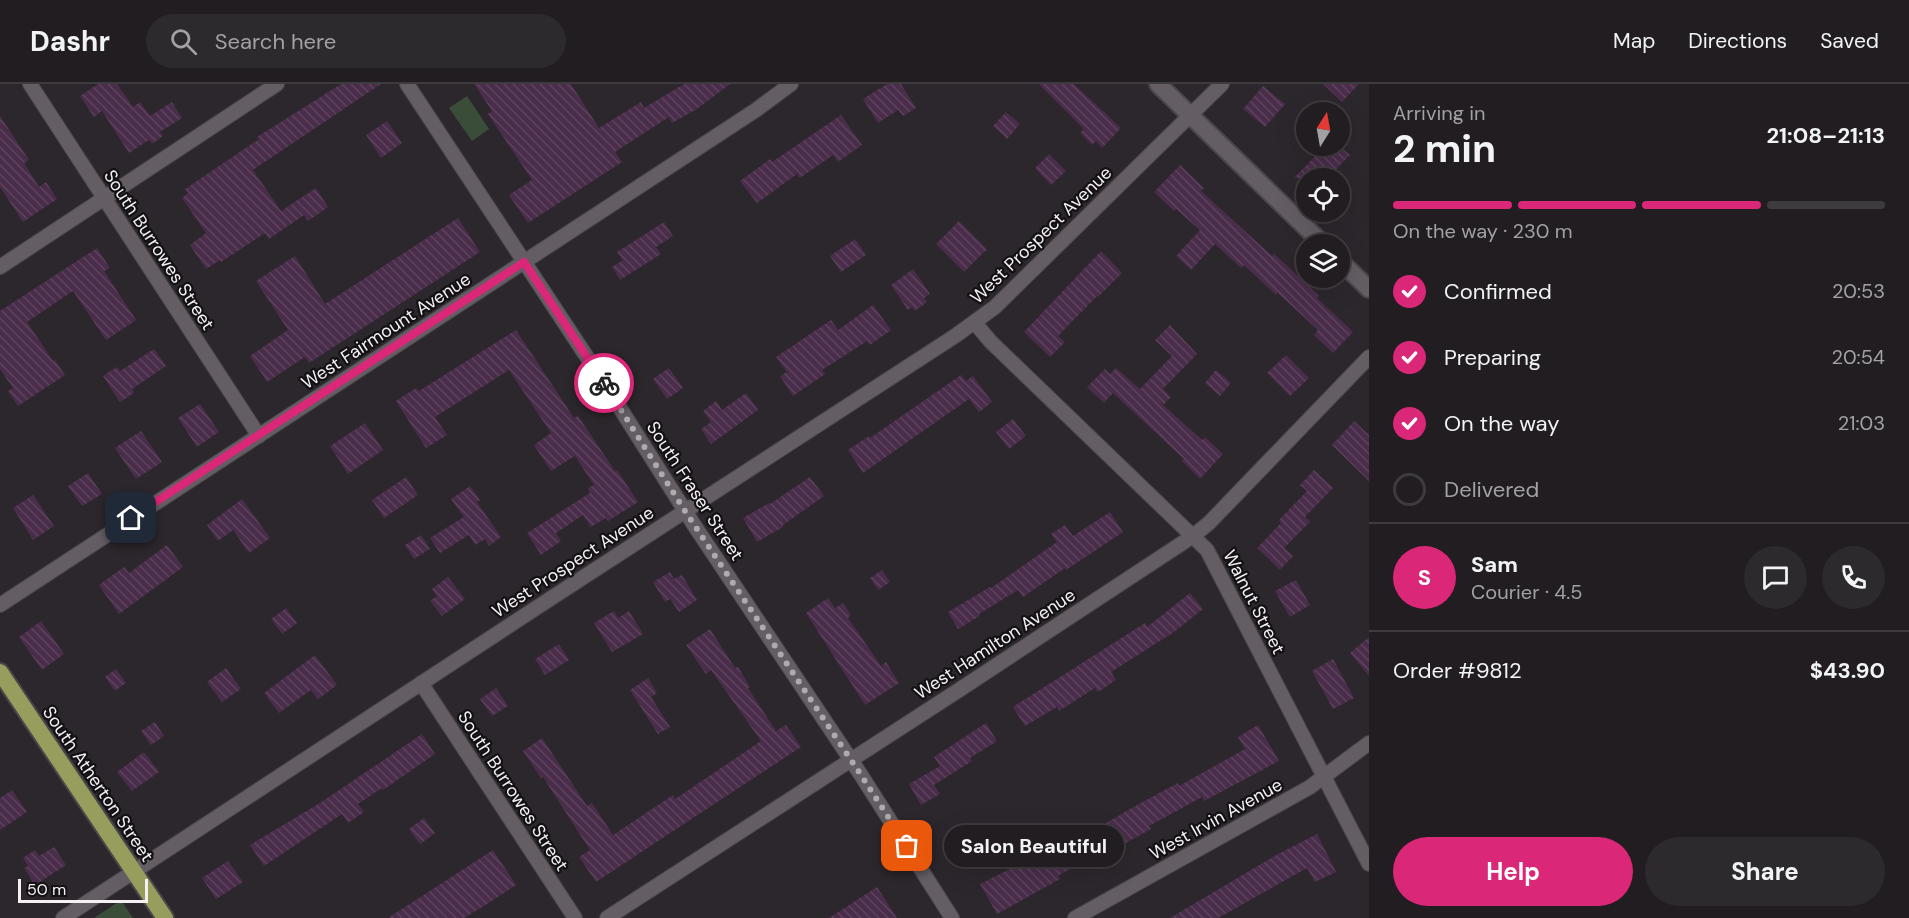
<!DOCTYPE html>
<html lang="en">
<head>
<meta charset="utf-8">
<style>
	:root { --surface:#211d21; --page:#2d2a2e; --text:#f1f3f6; --muted:#a2a2a5; --line:#3e3b3f; --accent:#db2777 }
	body { margin:0; font-family:"DM Sans",sans-serif; background:var(--page); color:var(--text); height:100vh; display:flex; flex-direction:column; font-size:22px; white-space:nowrap }
	* { box-sizing:border-box; margin:0 }
	p { font-size:20px; color:var(--muted) }
	.icon { flex:none; width:33px; height:33px; fill:none; stroke:currentColor; stroke-width:2; stroke-linecap:round; stroke-linejoin:round }
	.map { position:relative; flex:1; overflow:hidden }
	.sheet { display:flex; flex-direction:column; background:var(--surface); width:540px }
	.sheet>* { flex:none }
	.needle { width:39px; rotate:11deg }
	.controls { position:absolute; left:1296px; top:18px; display:grid; gap:12px }
	.controls a { display:grid; place-items:center; width:54px; height:54px; border-radius:50%; background:var(--surface); box-shadow:0 6px 24px #0002,0 0 0 2px var(--line); font-size:30px }
	.scale { position:absolute; left:18px; bottom:15px; width:130px; box-sizing:border-box; padding-left:6px; border:3px solid #f4f0f4; border-top:0; font-size:16px; line-height:21px; white-space:nowrap; color:#f4f0f4; -webkit-text-stroke:4px #131113; paint-order:stroke }
	.pin { position:absolute; display:grid; place-items:center; width:51px; height:51px; color:#fff; margin:-26px; border-radius:12px; box-shadow:0 3px 9px #0006 }
	.courier { position:absolute; display:grid; place-items:center; width:60px; height:60px; margin:-30px; border:4px solid #db2777; border-radius:50%; background:#fff; color:#222; box-shadow:0 2px 8px #0007 }
	.bubble { position:absolute; height:42px; border-radius:21px; background:var(--surface); box-shadow:0 6px 24px #0002,0 0 0 2px var(--line); font-size:20px; font-weight:700; line-height:42px; text-align:center }
	.summary em { font-style:normal; font-weight:700 }
	.summary div { display:flex; flex-direction:column-reverse }
	.summary { display:flex; align-items:center; justify-content:space-between; height:102px; padding:0 24px }
	h1 { font-size:39px; font-weight:700; line-height:45px }
	.bar { display:grid; grid-template-columns:repeat(4,1fr); gap:9px 6px; align-content:center; height:72px; padding:0 24px }
	.bar i { height:8px; border-radius:4px; background:var(--line) }
	.bar .on { background:var(--accent) }
	.bar p { grid-column:span 4 }
	.line { display:flex; align-items:center; gap:15px; padding:0 24px; border-top:2px solid var(--line) }
	.line div { flex:1 }
	.round { display:grid; place-items:center; flex:none; width:63px; height:63px; border-radius:32px; background:var(--page) }
	ol { padding:0 24px; list-style:none }
	li { display:flex; align-items:center; gap:18px; height:66px }
	li p { margin-inline-start:auto }
	li .icon { padding:6px; border-radius:50%; background:var(--accent); color:#fff; stroke-width:4 }
	li:last-child { color:var(--muted) }
	li i { width:33px; height:33px; border:3px solid var(--line); border-radius:50% }
	.button { display:flex; gap:12px; margin-top:auto; padding:12px 24px }
	.button a { flex:1; height:69px; border-radius:36px; background:var(--accent); color:#fff; font-size:24px; font-weight:700; line-height:69px; text-align:center }
	.button a+a { background:var(--page); color:var(--text) }
	header { display:flex; align-items:center; gap:36px; box-sizing:border-box; height:84px; padding:0 30px; background:var(--surface); border-bottom:2px solid var(--line) }
	header strong { font-size:28px }
	nav { display:flex; gap:33px; margin-inline-start:auto; font-size:21px }
	.search { width:420px; height:54px; background:var(--page); display:flex; align-items:center; gap:15px; box-sizing:border-box; padding:0 21px; border-radius:33px; color:var(--muted); font-size:22px }
	main { display:flex; flex:1; min-height:0 }
	.map>svg:first-child { display:block }
</style>
</head>
<body>
<header>
<strong>Dashr</strong>
<div class="search"><svg class="icon" aria-label="search" viewBox="0 0 24 24"><circle cx="10" cy="10" r="6"/><path d="M15 15l6 6"/></svg>Search here</div>
<nav><a>Map</a><a>Directions</a><a>Saved</a></nav>
</header>
<main>
<div class="map">
<svg width="1369" height="834" viewBox="0 0 1369 834">
	<defs>
		<pattern id="building-back-hatch" width="6" height="6" patternUnits="userSpaceOnUse" patternTransform="scale(1.5)"><rect width="6" height="6" fill="#4a2d4a"/><path d="M-1 5l2 2M0 0l6 6M5-1l2 2" fill="none" stroke="#5c425c"/></pattern>
	</defs>
	<rect width="100%" height="100%" fill="#2c272c"/>
	<path fill="#3a4d39" d="M467 12 489 45 472 57 449 24Z
		M121 816 133 834H94Z"/>
	<path fill="url(#building-back-hatch)" d="M98 0H117L133 23 140 18 150 32 172 18 182 34 160 48 163 52 152 60 149 56 129 69 102 27 94 33 80 12Z
		M341 0H381L253 86 281 127 316 104 328 123 308 137 304 131 269 155 265 149 221 178 220 176 206 185 190 161 206 149 182 114 188 109 185 105 259 55 257 53Z
		M474 0H571L599 44 641 18 644 24 684 0H730L697 25 672 39 669 33 615 68 622 78 528 139 509 111 532 96 488 30 492 27Z
		M887 0H901L916 24 903 32 898 26 878 39 863 15Z
		M1039 0H1074L1121 44 1102 64 1096 57 1092 61 1080 49 1084 45Z
		M1323 0H1359L1342 18Z
		M1263 2 1285 20 1265 43 1243 25Z
		M1006 28 1020 40 1007 55 993 42Z
		M841 31 862 61 838 78 833 71 800 94 797 90 757 119 740 97 770 75 772 78Z
		M0 32 29 76 24 79 39 103 46 98 57 115 23 138 0 103Z
		M387 37 402 59 381 74 366 51Z
		M1325 62H1339L1350 71 1328 94H1294Z
		M1049 70 1066 87 1051 101 1035 84Z
		M1180 81 1204 104 1201 107 1272 172 1274 170 1285 180 1319 212 1317 214 1353 248 1333 269 1314 251 1318 246 1278 209 1276 211 1244 181 1241 184 1215 160 1191 186 1176 172 1200 146 1176 125 1174 127 1154 108Z
		M458 134 480 168 309 279 305 273 267 298 250 272 288 246 256 197 295 172 325 220Z
		M959 137 987 165 964 188 936 160Z
		M664 138 673 152 656 163 661 170 620 196 612 183 623 176 617 168Z
		M855 155 866 171 841 188 830 172Z
		M97 164 110 184 104 187 136 236 106 256 73 207 27 238 53 277 55 276 65 291 18 322 8 307 13 304 0 285V227Z
		M1101 167 1122 189 1098 213 1097 212 1058 252 1065 258 1050 273 1024 248Z
		M913 185 930 210 924 214 927 218 915 227 912 223 908 226 891 201Z
		M873 221 891 246 870 261 867 257 822 286 825 290 793 312 780 292 787 288 776 273 831 236 838 246Z
		M1170 241 1197 270 1163 305 1171 313 1163 321 1202 356 1205 353 1223 370 1200 395 1182 377 1184 375 1113 309 1104 319 1087 303 1105 285 1110 290 1116 284 1140 305 1172 272 1155 256Z
		M516 246 574 334 578 332 615 387 617 386 638 418 608 437 606 434 591 443 583 431 556 449 561 457 541 471 527 449 590 409 588 404 594 401 575 372 551 387 534 361 551 349 509 286 435 333 447 351 426 364 396 317 416 304 419 307Z
		M154 265 166 282 132 305 134 309 120 318 103 292 117 283 120 287Z
		M1286 271 1309 294 1290 312 1267 289Z
		M669 284 683 304 667 315 653 295Z
		M1216 286 1231 299 1220 312 1205 299Z
		M961 291 966 297 973 292 992 318 979 328 969 315 863 389 848 366 869 352 870 354Z
		M746 309 758 326 711 360 701 345 711 338 703 327 716 317 722 326Z
		M200 320 219 348 197 363 178 334Z
		M1013 335 1026 352 1009 365 996 348Z
		M1354 337 1369 351V397L1332 361Z
		M365 339 383 366 348 390 330 362Z
		M141 347 162 378 136 395 115 364Z
		M1314 386 1333 404 1305 433 1310 438 1284 464 1293 472 1280 486 1257 464 1281 439 1279 436 1307 407 1300 401Z
		M88 389 102 410 82 422 68 402Z
		M406 393 418 411 384 434 372 416Z
		M810 393 824 412 783 441V443L757 458 743 434 769 419 770 420Z
		M470 402 480 416 477 418 501 453 489 462 485 455 475 461 469 451 440 469 430 454 464 433 451 415Z
		M33 411 54 442 33 456 13 424Z
		M242 415 270 454 249 469 233 446 218 457 207 441Z
		M1110 428 1123 448 1066 486 1065 484 1023 513 1018 506 979 530 980 532 958 545 948 528 990 503 991 504 1057 458 1051 450 1065 441 1073 452Z
		M421 451 430 465 414 475 405 461Z
		M167 461 183 483 119 530 99 501 124 483 129 489Z
		M882 486 890 498 878 506 870 494Z
		M670 488 674 495 682 491 697 516 679 528 670 515 665 518 653 498Z
		M448 493 465 515 442 532 430 517 437 512 432 505Z
		M1296 496 1310 521 1290 533 1275 507Z
		M1190 509 1203 525 1174 548 1111 588 1116 596 1098 608 1095 604 1059 627 1057 623 1025 642 1013 623 1145 539 1147 543Z
		M828 514 835 524 843 519 851 531 848 534 881 582 886 578 899 599 865 621 806 529Z
		M286 524 297 539 282 550 271 535Z
		M614 527 618 534 629 527 643 550 612 568 594 539Z
		M41 537 64 570 42 586 19 553Z
		M710 545 735 584 738 583 750 603 748 604 776 647 786 641 801 663 596 798 579 773 590 766 543 693 541 694 523 667 542 654 587 722 592 719 613 751 673 711 675 715 761 657 711 586 706 590 686 561Z
		M1369 553V592L1350 569Z
		M559 560 569 576 545 591 535 575Z
		M315 571 337 601 318 615 311 606 279 629 264 609Z
		M1333 575 1354 614 1333 625 1312 587Z
		M226 584 241 605 222 618 207 598Z
		M116 585 126 599 115 607 105 593Z
		M648 594 657 609 651 613 670 643 658 650 630 606Z
		M496 604 508 622 492 632 480 615Z
		M155 638 164 652 151 661 141 647Z
		M986 639 997 657 970 674 972 677 934 701 940 710 921 721 909 700 940 682 934 673Z
		M1258 641 1279 677 1204 717 1202 713 1149 742 1151 745 1117 764 1115 760 1058 792 1060 795 997 830 980 800 1033 773 1037 779 1137 721 1178 699 1179 702 1245 665 1238 653Z
		M422 650 435 670 383 706 382 704 358 720 364 728 348 739 342 730 264 782 250 761 320 719Z
		M144 668 159 688 132 707 117 688Z
		M12 706 27 728 0 746V714Z
		M424 734 435 749 420 760 409 745Z
		M1317 750 1336 788 1315 798 1307 784 1218 834H1170L1278 770Z
		M54 763 66 781 35 801 24 784 28 782 23 774 35 766 39 772Z
		M493 766 516 801 487 820 464 834H388Z
		M228 777 243 798 216 815 202 794Z
		M877 803 897 834H829Z"/>
	<g fill="none" stroke-linecap="round" stroke-linejoin="round">
		<g stroke="#4a464a" stroke-width="16">
			<path id="minor" d="M30 0 259 352
				M407 0 606 302 694 441 861 691 952 834
				M0 183 277 0
				M974 238 991 258 1207 466 1369 780
				M0 521 756 26 791 0
				M421 599 575 834
				M63 834 556 511 955 252 995 223 1222 0
				M607 834 959 606 1193 452 1209 439 1369 273
				M1075 834 1310 703 1369 659"/>
		</g>
		<g stroke="#4a464a" stroke-width="20">
			<path id="tertiary" d="M1158 0 1323 160
				M1340 177 1369 205"/>
		</g>
		<g stroke="#4a464a" stroke-width="20">
			<path id="primary" d="M0 588 165 834"/>
		</g>
		<use href="#minor" stroke="#645e64" stroke-width="14"/>
		<use href="#tertiary" stroke="#645e64" stroke-width="16"/>
		<use href="#primary" stroke="#969d5d" stroke-width="16"/>
	</g>
	<g fill="none" stroke-linecap="round" stroke-linejoin="round">
		<path stroke="#aeaaae" stroke-width="6" stroke-dasharray="0 10.8" d="M604 299 685 427 861 691 907 762"/>
		<path stroke="#db2777" stroke-width="8" d="M131 434 524 178 604 299"/>
	</g>
	<g text-anchor="middle" stroke-width="4.5" stroke-linejoin="round" paint-order="stroke">
		<g font-size="18" fill="#f4f0f4" stroke="#131113">
			<text transform="translate(1041 151) rotate(-44)" y="6">West Prospect Avenue</text>
			<text transform="translate(159 166) rotate(57)" y="6">South Burrowes Street</text>
			<text transform="translate(386 247) rotate(-33)" y="6">West Fairmount Avenue</text>
			<text transform="translate(695 407) rotate(57)" y="6">South Fraser Street</text>
			<text transform="translate(573 478) rotate(-33)" y="6">West Prospect Avenue</text>
			<text transform="translate(1254 518) rotate(63)" y="6">Walnut Street</text>
			<text transform="translate(995 560) rotate(-33)" y="6">West Hamilton Avenue</text>
			<text transform="translate(98 700) rotate(56)" y="6">South Atherton Street</text>
			<text transform="translate(513 707) rotate(57)" y="6">South Burrowes Street</text>
			<text transform="translate(1216 735) rotate(-29)" y="6">West Irvin Avenue</text>
		</g>
	</g>
</svg>
<div class="controls">
<a><svg class="needle" viewBox="-14 -14 28 28"><path d="M0-13l5 13h-10z" fill="#e53935"/><path d="M0 13l5-13h-10z" fill="#a2a2a5"/></svg></a>
<a><svg class="icon" aria-label="locate" viewBox="0 0 24 24"><circle cx="12" cy="12" r="6"/><path d="M12 2v4M12 18v4M2 12h4M18 12h4"/></svg></a>
<a><svg class="icon" aria-label="layers" viewBox="0 0 24 24"><path d="M12 4l9 5-9 5-9-5zM3 14l9 5 9-5"/></svg></a>
</div>
<div class="scale">50 m</div>
<div class="pin" style="left:907px;top:762px;background:#ea580c"><svg class="icon" aria-label="bag" viewBox="0 0 24 24"><path d="M5 8h14l-1 12H6zM9 8a3 3 0 0 1 6 0"/></svg></div>
<div class="pin" style="left:131px;top:434px;background:#1f2937"><svg class="icon" aria-label="home" viewBox="0 0 24 24"><path d="M3 11l9-7 9 7M6 9v11h12V9"/></svg></div>
<div class="courier" style="left:604px;top:299px"><svg class="icon" aria-label="bike" viewBox="0 0 24 24"><circle cx="6" cy="16" r="4"/><circle cx="18" cy="16" r="4"/><path d="M6 16l4-8h5l3 8M10 8l3 8H6M13 5h3"/></svg></div>
<div class="bubble" style="left:944px;top:741px;width:180px">Salon Beautiful</div>
</div>
<section class="sheet">
<div class="summary"><div><h1>2 min</h1><p>Arriving in</p></div><em>21:08–21:13</em></div>
<div class="bar"><i class="on"></i><i class="on"></i><i class="on"></i><i></i><p>On the way · 230 m</p></div>
<ol>
<li><svg class="icon" aria-label="check" viewBox="0 0 24 24"><path d="M5 12l5 5 9-10"/></svg>Confirmed<p>20:53</p></li>
<li><svg class="icon" aria-label="check" viewBox="0 0 24 24"><path d="M5 12l5 5 9-10"/></svg>Preparing<p>20:54</p></li>
<li><svg class="icon" aria-label="check" viewBox="0 0 24 24"><path d="M5 12l5 5 9-10"/></svg>On the way<p>21:03</p></li>
<li><i></i>Delivered</li>
</ol>
<div class="line" style="height:108px"><b class="round" style="background:var(--accent);color:#fff">S</b><div><b>Sam</b><p>Courier · 4.5</p></div><a class="round"><svg class="icon" aria-label="chat" viewBox="0 0 24 24"><path d="M4 5h16v11H9l-5 4z"/></svg></a><a class="round"><svg class="icon" aria-label="phone" viewBox="0 0 24 24"><path d="M5 4h4l2 5-3 2q2 4 5 5l2-3 5 2v4C11 20 4 13 5 4z"/></svg></a></div>
<div class="line" style="height:78px"><div>Order #9812</div><b>$43.90</b></div>
<div class="button"><a>Help</a><a>Share</a></div>
</section>
</main>
</body>
</html>
